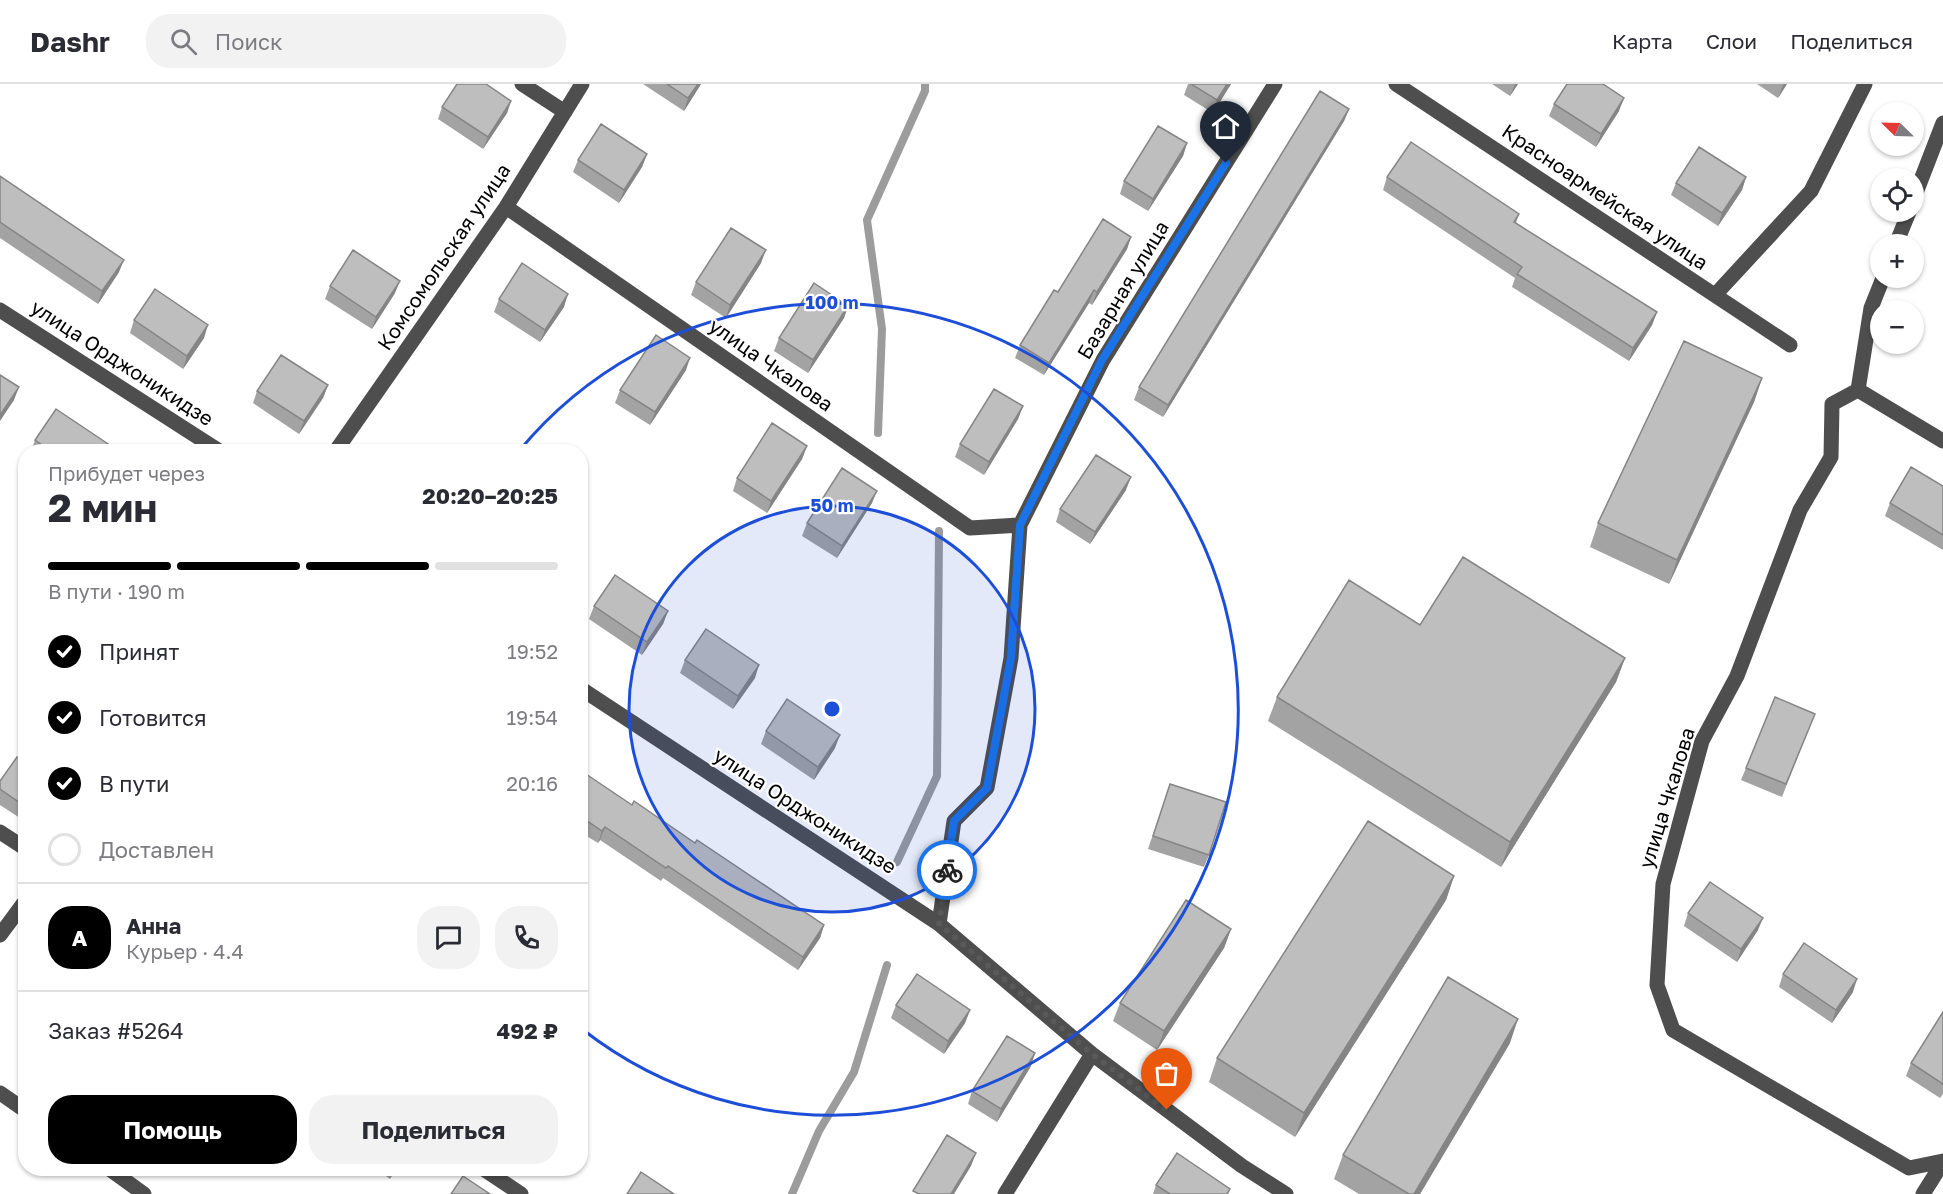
<!DOCTYPE html>
<html lang="ru">
<head>
<meta charset="utf-8">
<style>
	:root { --surface:#fff; --page:#f2f2f3; --text:#2b2b33; --muted:#7c7c81; --line:#e1e1e2; --accent:#000 }
	body { margin:0; font-family:"Golos Text",sans-serif; background:var(--page); color:var(--text); height:100vh; display:flex; flex-direction:column; font-size:22px; white-space:nowrap }
	* { box-sizing:border-box; margin:0 }
	p { font-size:20px; color:var(--muted) }
	.icon { flex:none; width:33px; height:33px; fill:none; stroke:currentColor; stroke-width:2; stroke-linecap:round; stroke-linejoin:round }
	.map { position:relative; flex:1; overflow:hidden }
	.details { position:absolute; left:18px; top:360px; width:570px; height:732px; display:flex; flex-direction:column; background:var(--surface); border-radius:24px; box-shadow:0 2px 4px #0004 }
	.details>* { flex:none }
	.needle { width:39px; rotate:293deg }
	.tools { position:absolute; left:1870px; top:18px; display:grid; gap:12px }
	.tools a { display:grid; place-items:center; width:54px; height:54px; border-radius:50%; background:var(--surface); box-shadow:0 2px 4px #0004; font-size:30px }
	.pin { position:absolute; display:grid; place-items:center; width:51px; height:51px; color:#fff; margin:-62px -26px; border-radius:50% 50% 50% 0; rotate:-45deg; box-shadow:0 0 6px #0007 }
	.pin .icon { rotate:45deg }
	.courier { position:absolute; display:grid; place-items:center; width:60px; height:60px; margin:-30px; border:4px solid #1a73e8; border-radius:50%; background:#fff; color:#222; box-shadow:0 2px 8px #0007 }
	.overview em { font-style:normal; font-weight:700 }
	.overview div { display:flex; flex-direction:column-reverse }
	.overview { display:flex; align-items:center; justify-content:space-between; height:102px; padding:0 30px }
	h1 { font-size:39px; font-weight:700; line-height:45px }
	.bar { display:grid; grid-template-columns:repeat(4,1fr); gap:9px 6px; align-content:center; height:72px; padding:0 30px }
	.bar i { height:8px; border-radius:4px; background:var(--line) }
	.bar .on { background:var(--accent) }
	.bar p { grid-column:span 4 }
	.line { display:flex; align-items:center; gap:15px; padding:0 30px; border-top:2px solid var(--line) }
	.line div { flex:1 }
	.round { display:grid; place-items:center; flex:none; width:63px; height:63px; border-radius:24px; background:var(--page) }
	ol { padding:0 30px; list-style:none }
	li { display:flex; align-items:center; gap:18px; height:66px }
	li p { margin-inline-start:auto }
	li .icon { padding:6px; border-radius:50%; background:var(--accent); color:#fff; stroke-width:4 }
	li:last-child { color:var(--muted) }
	li i { width:33px; height:33px; border:3px solid var(--line); border-radius:50% }
	.button { display:flex; gap:12px; margin-top:auto; padding:12px 30px }
	.button a { flex:1; height:69px; border-radius:24px; background:var(--accent); color:#fff; font-size:24px; font-weight:700; line-height:69px; text-align:center }
	.button a+a { background:var(--page); color:var(--text) }
	header { display:flex; align-items:center; gap:36px; box-sizing:border-box; height:84px; padding:0 30px; background:var(--surface); border-bottom:2px solid var(--line) }
	header strong { font-size:28px }
	nav { display:flex; gap:33px; margin-inline-start:auto; font-size:21px }
	.search { width:420px; height:54px; background:var(--page); display:flex; align-items:center; gap:15px; box-sizing:border-box; padding:0 21px; border-radius:24px; color:var(--muted); font-size:22px }
	.map>svg:first-child { display:block }
</style>
</head>
<body>
<header>
<strong>Dashr</strong>
<div class="search"><svg class="icon" aria-label="search" viewBox="0 0 24 24"><circle cx="10" cy="10" r="6"/><path d="M15 15l6 6"/></svg>Поиск</div>
<nav><a>Карта</a><a>Слои</a><a>Поделиться</a></nav>
</header>
<div class="map">
<svg width="1943" height="1110" viewBox="0 0 1943 1110">
	<rect width="100%" height="100%" fill="#fff"/>
	<g fill="none" stroke-linecap="round" stroke-linejoin="round">
		<path stroke="#9c9c9c" stroke-width="8" d="M878 349 882 245 867 136 925 7V0
			M897 778 937 692 939 447
			M792 1110 819 1047 854 988 887 881"/>
		<path stroke="#4e4e4e" stroke-width="15" d="M522 0 565 28
			M1396 0 1790 261
			M1914 114 1943 39
			M506 123 970 444 1020 441
			M1896 160 1909 128
			M1883 194 1871 224 1858 306 1832 320 1831 373 1800 426 1737 592 1702 657 1663 800 1657 901 1673 946 1909 1084 1943 1077
			M1715 211 1811 107 1865 0
			M0 226 221 368
			M1858 306 1943 357
			M335 368 506 123 582 0
			M580 604 939 840 1092 970 1242 1082 1286 1110
			M0 748 26 765
			M939 840 954 737 987 704 1011 574 1020 441 1103 276 1275 0
			M0 851 26 816
			M0 1009 26 1027
			M108 1084 144 1110
			M482 1084 521 1110
			M1005 1110 1092 970
			M1923 1110 1943 1078"/>
	</g>
	<path fill="#a3a3a3" d="M643 0H701L684 27Z
		M1188 0H1231L1213 29 1184 11Z
		M1492 0H1518L1510 12Z
		M1757 0H1787L1778 14Z
		M511 17 507 29 483 65 438 35 442 23Z
		M1554 20 1619 27 1596 63 1549 32Z
		M1349 25 1344 37 1163 333 1134 316 1139 303Z
		M1187 59 1183 72 1148 127 1120 110 1124 97Z
		M647 70 642 83 619 119 573 88 578 76Z
		M0 92 119 188 98 220 0 154Z
		M1387 93 1519 130 1516 139 1657 228 1652 241 1629 277 1512 203 1515 194 1383 106Z
		M1746 93 1742 106 1718 142 1671 111 1676 99Z
		M1131 153 1127 165 1092 221 1089 219 1044 291 1015 274 1020 261 1058 208Z
		M761 179 726 234 691 211 696 198Z
		M330 202 395 209 372 245 325 215Z
		M499 215 564 223 540 258 494 228Z
		M848 222 844 234 808 289 774 267 779 254Z
		M134 236 204 254 183 285 130 249Z
		M686 286 650 341 615 319 620 306Z
		M1762 294 1754 318 1669 500 1590 463 1598 439Z
		M328 301 323 314 299 350 253 319 257 307Z
		M1023 322 1018 335 984 391 955 373 960 360Z
		M35 356 120 368H31Z
		M807 362 802 375 767 429 733 407 737 394Z
		M1943 402V466L1885 432 1890 419Z
		M1126 406 1090 460 1056 438 1060 425Z
		M872 419 837 474 802 452 807 439Z
		M594 522 668 527 663 540 642 571 589 535Z
		M1420 541 1625 574 1616 598 1501 783 1268 637 1277 613Z
		M685 576 755 594 733 625 680 589Z
		M1810 642 1782 713 1741 696 1746 684Z
		M766 647 835 664 814 696 761 660Z
		M26 679V738L0 721V697Z
		M580 686 632 721 695 759 824 841 820 854 798 886 663 794 661 797 600 756 598 759 580 748Z
		M1170 700 1209 771 1204 783 1148 765Z
		M1454 792 1446 816 1295 1053 1209 998 1217 974Z
		M1688 829 1758 846 1737 878 1684 842Z
		M1231 845 1224 864 1157 966 1113 937 1120 919Z
		M1783 890 1853 908 1832 939 1779 903Z
		M896 921 970 926 965 939 944 970 891 934Z
		M1943 928V1010L1940 1014 1906 992 1911 979Z
		M1510 959 1420 1110H1359L1334 1095 1343 1071Z
		M1031 982 997 1038 968 1020 972 1007Z
		M375 1084H396L390 1095Z
		M1156 1101 1230 1105 1228 1110H1153Z"/>
	<path fill="#858585" d="M698 0H701L684 27 688 14Z
		M1227 0H1231L1213 29 1217 16Z
		M1515 0H1518L1510 12Z
		M1784 0H1787L1778 14 1783 1Z
		M1624 14 1619 27 1596 63 1601 50Z
		M511 17 507 29 483 65 488 53Z
		M1349 25 1344 37 1163 333 1168 321Z
		M1187 59 1183 72 1148 127 1153 115Z
		M647 70 642 83 619 119 624 106Z
		M1746 93 1742 106 1718 142 1722 129Z
		M1131 153 1127 165 1092 221 1097 208Z
		M766 166 761 179 726 234 730 221Z
		M124 176 119 188 98 220 102 207Z
		M400 197 395 209 372 245 376 233Z
		M1094 206 1089 219 1044 291 1049 279Z
		M568 210 564 223 540 258 545 246Z
		M848 222 844 234 808 289 813 276Z
		M1657 228 1652 241 1629 277 1633 264Z
		M208 241 204 254 183 285 187 272Z
		M690 274 686 286 650 341 655 328Z
		M1762 294 1754 318 1669 500 1677 476Z
		M328 301 323 314 299 350 304 337Z
		M19 303 14 316 0 337V331Z
		M1023 322 1018 335 984 391 989 378Z
		M807 362 802 375 767 429 771 417Z
		M1131 393 1126 406 1090 460 1095 448Z
		M877 407 872 419 837 474 842 462Z
		M668 527 663 540 642 571 647 558Z
		M1625 574 1616 598 1501 783 1510 758Z
		M759 581 755 594 733 625 738 612Z
		M840 651 835 664 814 696 818 683Z
		M605 743 600 756 598 759 602 747Z
		M1454 792 1446 816 1295 1053 1304 1029Z
		M1763 834 1758 846 1737 878 1741 865Z
		M824 841 820 854 798 886 803 873Z
		M1231 845 1224 864 1157 966 1164 947Z
		M1857 895 1853 908 1832 939 1836 926Z
		M970 926 965 939 944 970 948 957Z
		M1518 935 1510 959 1420 1110H1414Z
		M1035 969 1031 982 997 1038 1001 1025Z
		M976 1069 971 1082 954 1110H951Z
		M393 1084H396L390 1095Z"/>
	<path fill="#bebebe" stroke="#858585" stroke-width="1.5" d="M457 0H486L511 17 488 53 442 23Z
		M667 0H698L688 14Z
		M1191 0H1227L1217 16Z
		M1567 0H1603L1624 14 1601 50 1554 20Z
		M1320 7 1349 25 1168 321 1139 303Z
		M601 40 647 70 624 106 578 76Z
		M1158 42 1187 59 1153 115 1124 97Z
		M1411 58 1519 130 1514 138 1657 228 1633 264 1517 190 1522 183 1387 93Z
		M1699 63 1746 93 1722 129 1676 99Z
		M0 92 124 176 102 207 0 138Z
		M1103 135 1131 153 1097 208 1094 206 1049 279 1020 261 1054 206 1058 208Z
		M731 144 766 166 730 221 696 198Z
		M353 166 400 197 376 233 330 202Z
		M522 179 568 210 545 246 499 215Z
		M814 199 848 222 813 276 779 254Z
		M155 205 208 241 187 272 134 236Z
		M656 251 690 274 655 328 620 306Z
		M1684 257 1762 294 1677 476 1598 439Z
		M281 271 328 301 304 337 257 307Z
		M0 291 19 303 0 331Z
		M994 305 1023 322 989 378 960 360Z
		M56 325 120 368H52L35 356Z
		M772 339 807 362 771 417 737 394Z
		M401 362 410 368H397Z
		M1096 371 1131 393 1095 448 1060 425Z
		M1911 383 1943 402V451L1890 419Z
		M842 384 877 407 842 462 807 439Z
		M1463 473 1625 574 1510 758 1277 613 1349 496 1420 541Z
		M615 491 668 527 647 558 594 522Z
		M706 545 759 581 738 612 685 576Z
		M1775 613 1815 630 1786 700 1746 684Z
		M787 615 840 651 818 683 766 647Z
		M17 673 26 679V723L0 705V697Z
		M580 686 632 721 634 717 695 759 697 756 824 841 803 873 668 782 666 784 605 743 602 747 580 732Z
		M1170 700 1226 718 1209 771 1153 752Z
		M1368 737 1454 792 1304 1029 1217 974Z
		M1710 798 1763 834 1741 865 1688 829Z
		M1186 816 1231 845 1164 947 1120 919Z
		M1804 859 1857 895 1836 926 1783 890Z
		M917 890 970 926 948 957 896 921Z
		M1448 893 1518 935 1414 1110H1409L1343 1071Z
		M1943 928V1000L1911 979Z
		M1007 952 1035 969 1001 1025 972 1007Z
		M947 1051 976 1069 951 1110H919L913 1107Z
		M1177 1069 1230 1105 1227 1110H1170L1156 1101Z
		M641 1088 674 1110H627Z
		M463 1092 490 1110H451Z"/>
	<g fill="none" stroke-linecap="round" stroke-linejoin="round">
		<path stroke="#595959" stroke-width="6" stroke-dasharray="0 10.8" d="M947 786 939 840 1092 970 1167 1026"/>
		<path stroke="#1a73e8" stroke-width="8" d="M947 786 954 737 987 704 1011 574 1020 441 1102 276 1226 79"/>
	</g>
	<circle cx="832" cy="625" r="203" fill="#1d4ed8" fill-opacity=".12"/>
	<g fill="none" stroke="#1d4ed8" stroke-width="3">
		<circle cx="832" cy="625" r="203"/>
		<path d="M519 367A406 406 0 1 1 582 945"/>
	</g>
	<g text-anchor="middle" stroke-width="4.5" stroke-linejoin="round" paint-order="stroke">
		<g font-size="20" fill="#000" stroke="#fff">
			<text transform="translate(1605 113) rotate(34)" y="7">Красноармейская улица</text>
			<text transform="translate(444 173) rotate(-56)" y="7">Комсомольская улица</text>
			<text transform="translate(1123 206) rotate(-59)" y="7">Базарная улица</text>
			<text transform="translate(122 279) rotate(33)" y="7">улица Орджоникидзе</text>
			<text transform="translate(771 281) rotate(35)" y="7">улица Чкалова</text>
			<text transform="translate(1667 714) rotate(-73)" y="7">улица Чкалова</text>
			<text transform="translate(805 727) rotate(33)" y="7">улица Орджоникидзе</text>
		</g>
	</g>
	<circle cx="832" cy="625" r="9" fill="#1d4ed8" stroke="#fff" stroke-width="3"/>
	<g font-size="18" text-anchor="middle" font-weight="bold" fill="#1d4ed8" stroke="#fff" stroke-width="4.5" stroke-linejoin="round" paint-order="stroke">
		<text x="832" y="225">100 m</text>
		<text x="832" y="428">50 m</text>
	</g>
</svg>
<div class="tools">
<a><svg class="needle" viewBox="-14 -14 28 28"><path d="M0-13l5 13h-10z" fill="#e53935"/><path d="M0 13l5-13h-10z" fill="#7c7c81"/></svg></a>
<a><svg class="icon" aria-label="locate" viewBox="0 0 24 24"><circle cx="12" cy="12" r="6"/><path d="M12 2v4M12 18v4M2 12h4M18 12h4"/></svg></a>
<a>+</a>
<a>−</a>
</div>
<div class="pin" style="left:1167px;top:1026px;background:#ea580c"><svg class="icon" aria-label="bag" viewBox="0 0 24 24"><path d="M5 8h14l-1 12H6zM9 8a3 3 0 0 1 6 0"/></svg></div>
<div class="pin" style="left:1226px;top:79px;background:#1f2937"><svg class="icon" aria-label="home" viewBox="0 0 24 24"><path d="M3 11l9-7 9 7M6 9v11h12V9"/></svg></div>
<div class="courier" style="left:947px;top:786px"><svg class="icon" aria-label="bike" viewBox="0 0 24 24"><circle cx="6" cy="16" r="4"/><circle cx="18" cy="16" r="4"/><path d="M6 16l4-8h5l3 8M10 8l3 8H6M13 5h3"/></svg></div>
<section class="details">
<div class="overview"><div><h1>2 мин</h1><p>Прибудет через</p></div><em>20:20–20:25</em></div>
<div class="bar"><i class="on"></i><i class="on"></i><i class="on"></i><i></i><p>В пути · 190 m</p></div>
<ol>
<li><svg class="icon" aria-label="check" viewBox="0 0 24 24"><path d="M5 12l5 5 9-10"/></svg>Принят<p>19:52</p></li>
<li><svg class="icon" aria-label="check" viewBox="0 0 24 24"><path d="M5 12l5 5 9-10"/></svg>Готовится<p>19:54</p></li>
<li><svg class="icon" aria-label="check" viewBox="0 0 24 24"><path d="M5 12l5 5 9-10"/></svg>В пути<p>20:16</p></li>
<li><i></i>Доставлен</li>
</ol>
<div class="line" style="height:108px"><b class="round" style="background:var(--accent);color:#fff">А</b><div><b>Анна</b><p>Курьер · 4.4</p></div><a class="round"><svg class="icon" aria-label="chat" viewBox="0 0 24 24"><path d="M4 5h16v11H9l-5 4z"/></svg></a><a class="round"><svg class="icon" aria-label="phone" viewBox="0 0 24 24"><path d="M5 4h4l2 5-3 2q2 4 5 5l2-3 5 2v4C11 20 4 13 5 4z"/></svg></a></div>
<div class="line" style="height:78px"><div>Заказ #5264</div><b>492 ₽</b></div>
<div class="button"><a>Помощь</a><a>Поделиться</a></div>
</section>
</div>
</body>
</html>
